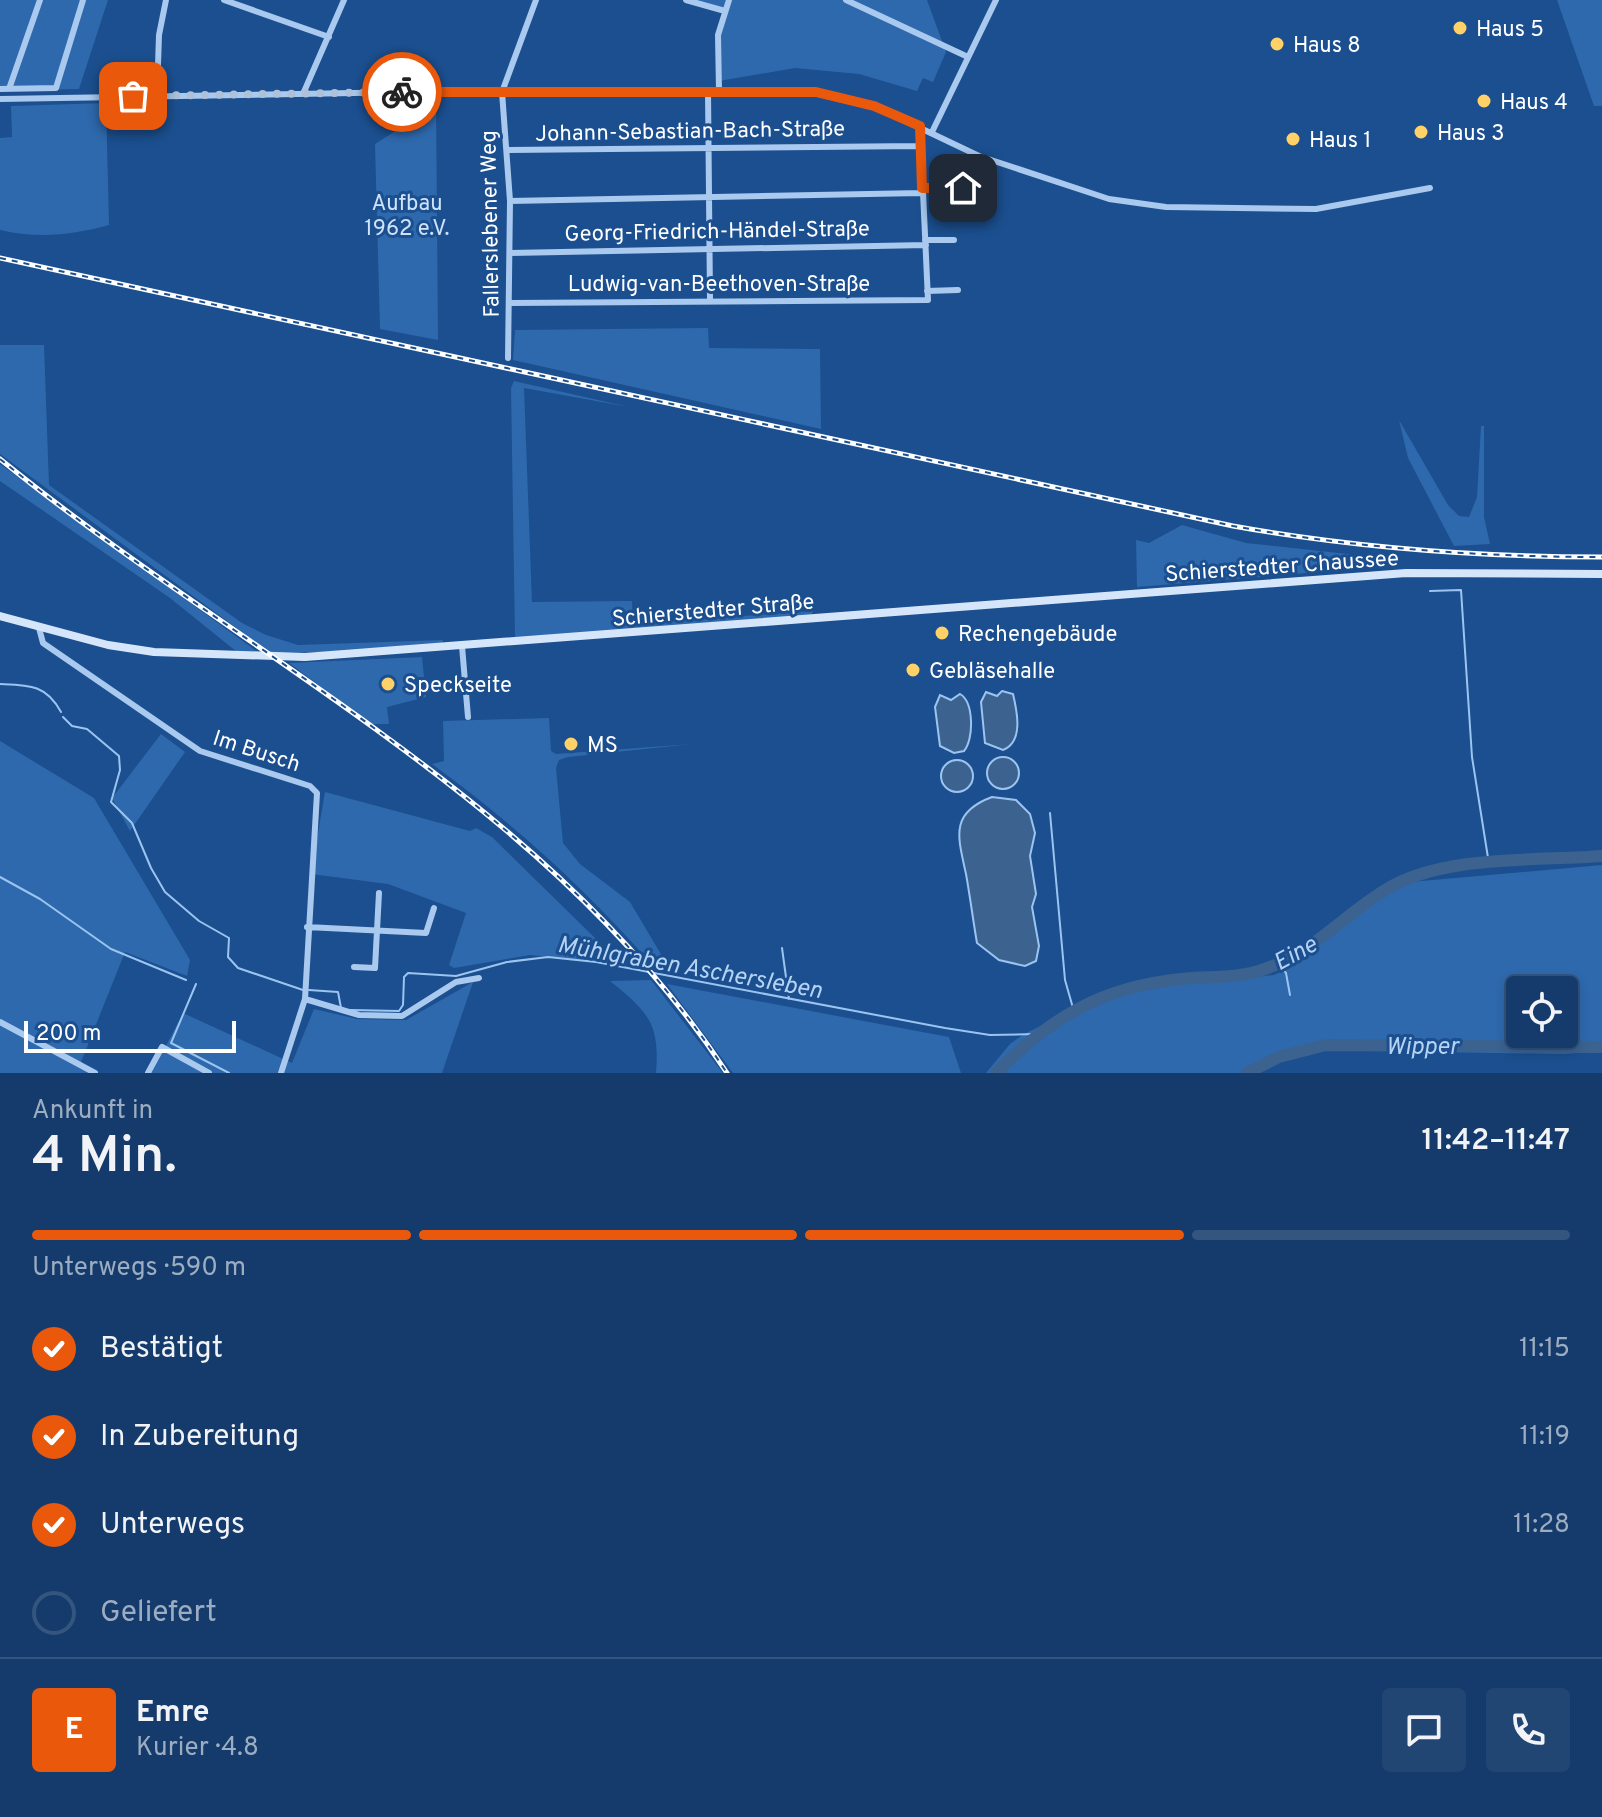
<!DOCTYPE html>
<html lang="de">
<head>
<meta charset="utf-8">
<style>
	:root { --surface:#143b6b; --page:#214673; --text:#f1f3f6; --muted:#9dadc1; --line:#33557e; --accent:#ea580c }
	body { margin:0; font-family:Overpass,sans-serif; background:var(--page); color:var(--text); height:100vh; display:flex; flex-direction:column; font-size:30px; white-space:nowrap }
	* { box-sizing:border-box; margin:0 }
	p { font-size:26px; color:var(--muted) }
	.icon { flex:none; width:44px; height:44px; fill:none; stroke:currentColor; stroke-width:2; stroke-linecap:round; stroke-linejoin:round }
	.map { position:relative; height:1073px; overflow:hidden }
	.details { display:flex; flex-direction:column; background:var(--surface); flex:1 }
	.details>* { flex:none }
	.tools { position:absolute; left:1506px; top:976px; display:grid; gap:16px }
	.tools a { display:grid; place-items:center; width:72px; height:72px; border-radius:8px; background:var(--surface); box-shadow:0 4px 12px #0003,0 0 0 2px var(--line); font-size:40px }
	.scale { position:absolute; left:24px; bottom:20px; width:212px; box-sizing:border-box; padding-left:8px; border:4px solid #fff; border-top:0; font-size:22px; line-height:28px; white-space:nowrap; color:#fff; -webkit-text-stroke:6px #1b4f8f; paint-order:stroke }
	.pin { position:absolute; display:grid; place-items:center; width:68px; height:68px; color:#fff; margin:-34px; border-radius:16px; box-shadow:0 4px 12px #0006 }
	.courier { position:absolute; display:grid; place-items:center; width:80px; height:80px; margin:-40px; border:6px solid #ea580c; border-radius:50%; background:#fff; color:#222; box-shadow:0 2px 10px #0007 }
	.overview em { font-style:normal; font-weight:600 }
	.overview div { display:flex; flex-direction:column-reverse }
	.overview { display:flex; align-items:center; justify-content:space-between; height:136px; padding:0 32px }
	h1 { font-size:52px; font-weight:600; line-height:60px }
	.bar { display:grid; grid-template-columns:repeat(4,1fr); gap:12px 8px; align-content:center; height:96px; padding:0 32px }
	.bar i { height:10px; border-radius:6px; background:var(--line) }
	.bar .active { background:var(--accent) }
	.bar p { grid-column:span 4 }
	.line { display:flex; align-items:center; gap:20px; padding:0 32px; border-top:2px solid var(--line) }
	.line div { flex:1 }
	.round { display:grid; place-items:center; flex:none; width:84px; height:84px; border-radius:8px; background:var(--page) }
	ol { padding:0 32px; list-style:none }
	li { display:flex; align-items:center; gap:24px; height:88px }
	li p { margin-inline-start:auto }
	li .icon { padding:8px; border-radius:50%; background:var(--accent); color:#fff; stroke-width:4 }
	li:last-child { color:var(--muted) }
	li i { width:44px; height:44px; border:4px solid var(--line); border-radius:50% }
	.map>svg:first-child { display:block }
</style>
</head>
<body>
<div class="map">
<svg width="1602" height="1073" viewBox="0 0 1602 1073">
	<rect width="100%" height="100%" fill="#1b4f8f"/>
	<path fill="#2e69ad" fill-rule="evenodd" d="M0 0H108L79 89 0 91Z
		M686 0H927L946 52 933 82 923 78 917 91 859 74 795 68 719 81 718 35 725 11Z
		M1557 0H1602V106H1594Z
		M411 98H436L438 340 380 329 375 144 408 123Z
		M106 103 109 225C73 235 37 239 0 230V138L12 137 11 106Z
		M708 328 709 348 820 349 821 429 513 360 515 330Z
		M0 345H44L49 485 242 623 266 635 298 645 443 640 442 644 376 651 272 653 246 635 0 454Z
		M514 381 629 407 524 388 532 602 632 601 633 624 813 611 811 616 515 638 511 388Z
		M1399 420 1448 505 1459 516 1469 517 1477 497 1481 426H1484V517L1490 544 1454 546 1408 458Z
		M0 464 259 653 237 652 170 598 0 481Z
		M1182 525 1246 543 1393 559V566L1137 587 1136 540 1149 543Z
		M422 657 426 697 387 707 389 724H371L289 663Z
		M549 718 551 751 556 754 692 744 568 757 559 760 556 768 563 843 580 864 630 902 665 961 661 966H653C586 889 514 824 432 764L444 761 443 721Z
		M161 734 185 752 130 831 112 798Z
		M0 741 94 798 190 960 187 976 125 952 79 1067 90 1073H0Z
		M325 792 470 831 476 828 492 837 595 938 612 963 530 955 454 968 449 965 466 913 388 884 311 874Z
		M1602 865V1051L1564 1054 1312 1050 1287 1052 1241 1073H986L1010 1044 1024 1034 1114 991 1161 980H1223L1274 975 1289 968 1376 895 1410 882ZM1564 990V1034H1520V990Z
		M651 980 723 1073H656C660 1023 648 1012 610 981Z
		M473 982 442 1073H152L183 1013 292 1063 314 1009 357 1019 406 1020Z
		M667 984 949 1037 961 1073H733Z"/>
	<path fill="#3c6290" stroke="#9cc4f0" stroke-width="2" d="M1002 691 1013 694C1017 711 1024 742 1003 750L985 743 981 702 986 692 997 696Z
		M960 694C974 702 974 739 964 751L954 753 940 746 935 707 940 695 951 700Z
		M987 773a16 16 0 1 1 32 0a16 16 0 1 1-32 0Z
		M941 776a16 16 0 1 1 32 0a16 16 0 1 1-32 0Z
		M992 797 1016 800 1030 814 1035 833 1030 856 1036 894 1032 907 1039 946 1036 961 1025 966 999 960 977 943C973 920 970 896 966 874 958 837 949 813 992 797Z"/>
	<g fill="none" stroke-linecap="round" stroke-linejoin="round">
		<path stroke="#9cc4f0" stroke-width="2" d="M1430 591 1461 590 1472 757 1489 864
			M0 684C28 685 46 684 61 712
			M63 717 72 726 87 729 119 756 120 770 111 802 132 823 151 868 165 892 199 921 229 938 228 957 238 968 303 990
			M1050 813 1065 980 1073 1008
			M0 877 40 899 111 949 186 980
			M782 948 789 999
			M1278 964 1286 973 1290 995
			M196 984 171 1043 229 1073
			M309 990 338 992 341 1008
			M351 1010 399 1011 403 1005 404 977 408 973 456 976 507 962 548 957 596 962 945 1028 990 1035 1036 1034"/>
		<path stroke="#3c6290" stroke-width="12" d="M996 1073C1051 1017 1102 987 1181 979 1209 976 1238 979 1265 969 1316 951 1347 911 1392 886 1449 855 1538 861 1602 856
			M1247 1073 1279 1057 1326 1045 1602 1047"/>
		<path stroke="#a9c9ee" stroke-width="6" d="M224 0 329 37
			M686 0 725 11
			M846 0 968 57
			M0 89 56 88 83 0
			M9 89 40 0
			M708 91 710 299
			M719 91 718 35 729 0
			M303 94 344 0
			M157 95 159 35 166 0
			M0 99 411 92H816L874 106 979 156 1109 199 1166 207 1316 209 1430 188
			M932 132 996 0
			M508 150 920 146
			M922 188H963
			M510 201 922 193
			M925 240H954
			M510 253 926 245
			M927 291 958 290
			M510 303 928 300 920 126
			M508 358 510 201 502 92 536 0
			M39 628 43 643 200 751 310 786 317 793 305 999 281 1073
			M462 646 468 717
			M307 927 426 933 434 908
			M354 967 375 968 379 893
			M305 999 359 1015 402 1016 456 982 479 978
			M0 1022 95 1073
			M148 1073 162 1047 209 1073"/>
		<path stroke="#d6e6fa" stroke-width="8" d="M0 616 108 645 154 652 305 657 1406 573 1602 574"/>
		<g stroke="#fff" stroke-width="5">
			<path id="rail" d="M0 258 1233 526C1356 548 1478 557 1602 557
				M0 459C246 659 548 800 727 1073"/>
		</g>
		<use href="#rail" stroke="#1b4f8f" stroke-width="2" stroke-dasharray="6" stroke-linecap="butt"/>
	</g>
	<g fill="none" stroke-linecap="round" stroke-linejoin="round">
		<path stroke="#afc1d8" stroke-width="8" stroke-dasharray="0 14.4" d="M133 96 402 92"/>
		<path stroke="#ea580c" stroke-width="10" d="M402 92H816L874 106 920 126 922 188H963"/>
	</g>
	<g fill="#ffd166" stroke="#1b4f8f" stroke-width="3">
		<circle cx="1460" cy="28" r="8"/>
		<circle cx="1277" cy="44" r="8"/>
		<circle cx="1484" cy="101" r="8"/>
		<circle cx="1421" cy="132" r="8"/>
		<circle cx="1293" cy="139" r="8"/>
		<circle cx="942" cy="633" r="8"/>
		<circle cx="913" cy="670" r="8"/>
		<circle cx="388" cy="684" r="8"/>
		<circle cx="571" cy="744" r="8"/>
	</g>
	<g text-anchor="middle" stroke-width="6" stroke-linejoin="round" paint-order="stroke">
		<g font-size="22" fill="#fff" stroke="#1b4f8f" text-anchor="start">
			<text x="1476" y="36">Haus 5</text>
			<text x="1293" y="52">Haus 8</text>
			<text x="1500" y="109">Haus 4</text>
			<text x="1437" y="140">Haus 3</text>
			<text x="1309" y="147">Haus 1</text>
			<text x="958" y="641">Rechengebäude</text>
			<text x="929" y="678">Gebläsehalle</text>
			<text x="404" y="692">Speckseite</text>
			<text x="587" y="752">MS</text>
		</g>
		<g font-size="22" fill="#fff" stroke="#1b4f8f">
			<text transform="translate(690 130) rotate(-1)" y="8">Johann-Sebastian-Bach-Straße</text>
			<text transform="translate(489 224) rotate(-91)" y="8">Fallerslebener Weg</text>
			<text transform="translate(717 230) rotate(-1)" y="8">Georg-Friedrich-Händel-Straße</text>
			<text x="719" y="291">Ludwig-van-Beethoven-Straße</text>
			<text transform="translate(1282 565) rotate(-4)" y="8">Schierstedter Chaussee</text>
			<text transform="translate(713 609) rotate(-5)" y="8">Schierstedter Straße</text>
			<text transform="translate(257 750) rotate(18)" y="8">Im Busch</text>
		</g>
		<g font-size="22" fill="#cfe3fa" stroke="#1b4f8f">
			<text x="407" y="210">Aufbau<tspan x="407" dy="25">1962 e.V.</tspan></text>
		</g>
		<g font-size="24" font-style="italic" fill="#b5d3f5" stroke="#1b4f8f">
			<text transform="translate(1295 953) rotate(-29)" y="8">Eine</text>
			<text transform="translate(690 967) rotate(10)" y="8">Mühlgraben Aschersleben</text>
			<text x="1422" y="1054">Wipper</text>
		</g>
	</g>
</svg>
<div class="tools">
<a><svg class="icon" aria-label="locate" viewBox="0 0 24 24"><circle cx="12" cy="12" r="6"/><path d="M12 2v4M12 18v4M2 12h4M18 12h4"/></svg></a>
</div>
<div class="scale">200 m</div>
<div class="pin" style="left:133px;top:96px;background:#ea580c"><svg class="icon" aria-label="bag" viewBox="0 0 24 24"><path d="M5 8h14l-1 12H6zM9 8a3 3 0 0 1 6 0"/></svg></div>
<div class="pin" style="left:963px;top:188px;background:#1f2937"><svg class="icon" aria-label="home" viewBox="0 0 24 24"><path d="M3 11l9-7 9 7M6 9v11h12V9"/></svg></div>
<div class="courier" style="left:402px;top:92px"><svg class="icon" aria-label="bike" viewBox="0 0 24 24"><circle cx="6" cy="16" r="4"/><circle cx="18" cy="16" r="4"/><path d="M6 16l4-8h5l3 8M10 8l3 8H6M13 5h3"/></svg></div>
</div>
<section class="details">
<div class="overview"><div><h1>4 Min.</h1><p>Ankunft in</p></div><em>11:42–11:47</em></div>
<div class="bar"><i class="active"></i><i class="active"></i><i class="active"></i><i></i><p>Unterwegs · 590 m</p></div>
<ol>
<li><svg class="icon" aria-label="check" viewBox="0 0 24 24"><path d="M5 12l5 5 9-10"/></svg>Bestätigt<p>11:15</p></li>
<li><svg class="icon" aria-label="check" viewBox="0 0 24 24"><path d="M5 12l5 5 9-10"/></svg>In Zubereitung<p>11:19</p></li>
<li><svg class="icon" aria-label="check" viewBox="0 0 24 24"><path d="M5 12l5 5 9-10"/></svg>Unterwegs<p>11:28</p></li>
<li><i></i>Geliefert</li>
</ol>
<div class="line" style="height:144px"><b class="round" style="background:var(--accent);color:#fff">E</b><div><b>Emre</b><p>Kurier · 4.8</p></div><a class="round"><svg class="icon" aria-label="chat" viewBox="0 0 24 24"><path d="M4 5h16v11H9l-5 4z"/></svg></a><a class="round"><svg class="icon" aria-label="phone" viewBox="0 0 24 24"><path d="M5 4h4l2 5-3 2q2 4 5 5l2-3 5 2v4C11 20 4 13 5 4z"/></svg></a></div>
</section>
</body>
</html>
